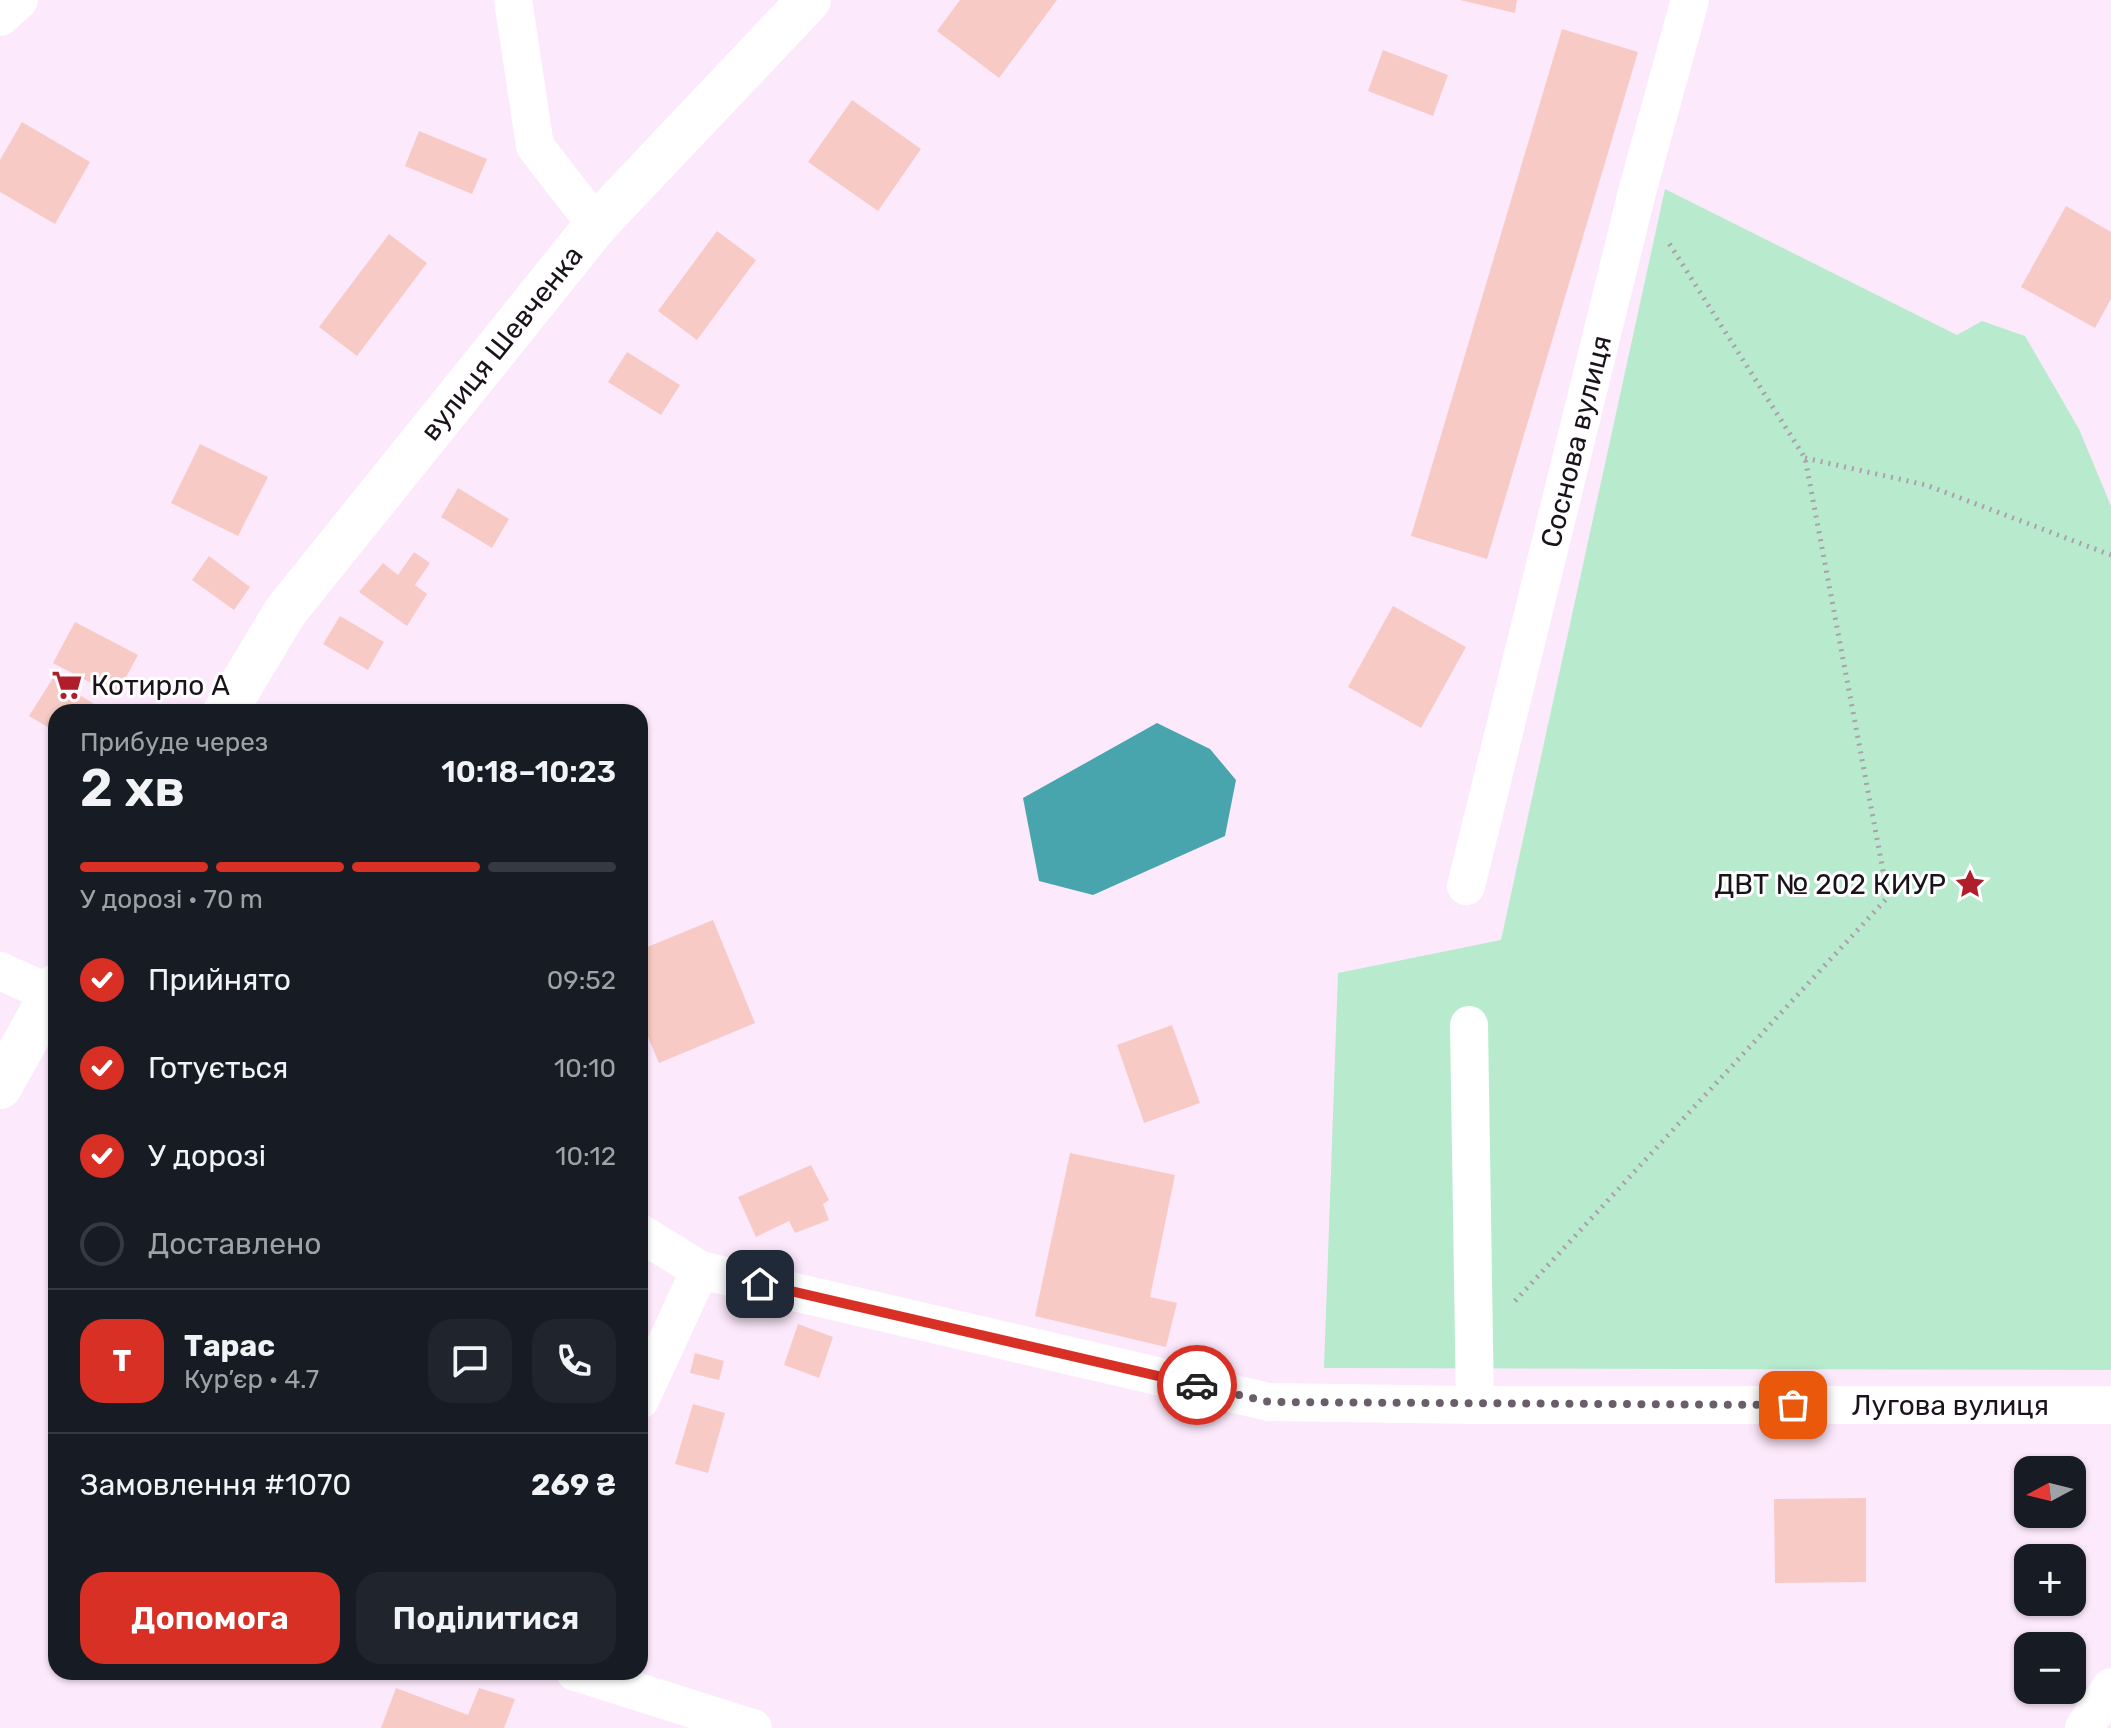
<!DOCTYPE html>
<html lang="uk">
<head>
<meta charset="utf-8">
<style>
	:root { --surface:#171b24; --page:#20242c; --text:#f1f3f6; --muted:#9ea1a6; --line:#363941; --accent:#d93025 }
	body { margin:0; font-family:Rubik,sans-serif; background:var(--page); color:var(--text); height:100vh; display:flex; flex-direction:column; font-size:30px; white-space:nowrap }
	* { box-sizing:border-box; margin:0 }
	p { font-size:26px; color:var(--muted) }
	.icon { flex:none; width:44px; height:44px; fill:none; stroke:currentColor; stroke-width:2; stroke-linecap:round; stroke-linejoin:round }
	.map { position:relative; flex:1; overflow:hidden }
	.details { position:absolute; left:48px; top:704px; width:600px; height:976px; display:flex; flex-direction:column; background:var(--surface); border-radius:24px; box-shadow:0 2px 6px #0004 }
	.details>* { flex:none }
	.needle { width:52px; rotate:263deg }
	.buttons { position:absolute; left:2014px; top:1456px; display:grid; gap:16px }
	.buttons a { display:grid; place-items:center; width:72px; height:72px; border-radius:16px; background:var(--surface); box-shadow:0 2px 6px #0004; font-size:40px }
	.pin { position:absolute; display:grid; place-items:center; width:68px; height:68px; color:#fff; margin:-34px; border-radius:16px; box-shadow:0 4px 12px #0006 }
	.courier { position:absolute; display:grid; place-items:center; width:80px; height:80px; margin:-40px; border:6px solid #d93025; border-radius:50%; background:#fff; color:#222; box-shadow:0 2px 10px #0007 }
	.head em { font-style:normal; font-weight:600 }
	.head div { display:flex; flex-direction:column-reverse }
	.head { display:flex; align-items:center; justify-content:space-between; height:136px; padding:0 32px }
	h1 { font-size:52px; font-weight:600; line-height:60px }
	.bar { display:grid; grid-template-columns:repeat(4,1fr); gap:12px 8px; align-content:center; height:96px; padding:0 32px }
	.bar i { height:10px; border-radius:6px; background:var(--line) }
	.bar .current { background:var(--accent) }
	.bar p { grid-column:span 4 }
	.line { display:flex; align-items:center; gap:20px; padding:0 32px; border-top:2px solid var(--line) }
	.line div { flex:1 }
	.round { display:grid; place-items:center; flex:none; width:84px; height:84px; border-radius:24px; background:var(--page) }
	ol { padding:0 32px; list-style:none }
	li { display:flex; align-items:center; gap:24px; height:88px }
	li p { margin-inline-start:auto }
	li .icon { padding:8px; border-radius:50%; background:var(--accent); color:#fff; stroke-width:4 }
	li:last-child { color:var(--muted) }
	li i { width:44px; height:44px; border:4px solid var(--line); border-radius:50% }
	.cta { display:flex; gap:16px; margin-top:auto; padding:16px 32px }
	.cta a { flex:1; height:92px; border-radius:24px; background:var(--accent); color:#fff; font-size:32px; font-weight:600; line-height:92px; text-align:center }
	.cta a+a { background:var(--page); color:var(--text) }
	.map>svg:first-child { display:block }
</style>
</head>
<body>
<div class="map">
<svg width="2111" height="1728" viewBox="0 0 2111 1728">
	<rect width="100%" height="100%" fill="#fde9fc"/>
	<path fill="#b8ebce" d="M1665 189 1957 335 1982 321 2025 336 2079 429 2111 506V1370L1324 1368 1338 973 1501 940Z"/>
	<path fill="#49a5ad" d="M1157 723 1210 749 1236 780 1225 836 1093 895 1039 881 1023 798Z"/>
	<path fill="#f8cac5" d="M960 0H1057L999 78 937 31Z
		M1460 0H1517L1515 13Z
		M1562 29 1638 52 1487 559 1411 536Z
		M1383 50 1448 75 1433 116 1368 91Z
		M852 100 921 149 878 211 808 162Z
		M22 122 90 162 55 224 0 192V160Z
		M419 131 487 159 472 194 405 166Z
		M2066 206 2111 232V299L2095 328 2021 287Z
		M717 231 756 260 697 340 658 311Z
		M389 234 427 263 357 356 319 327Z
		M627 352 680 385 661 415 608 382Z
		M200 444 268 477 238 536 171 503Z
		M458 488 509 519 492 548 441 517Z
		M414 552 430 563 415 585 427 594 407 626 359 592 383 563 398 575Z
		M209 556 250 587 234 610 192 580Z
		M1393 606 1466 647 1421 728 1348 687Z
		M340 616 384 642 368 670 323 644Z
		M75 622 138 655 116 696 53 663Z
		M53 678 102 709 101 712H56V732L29 716Z
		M713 920 755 1023 659 1063 640 1018V950Z
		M1172 1025 1200 1103 1144 1123 1117 1045Z
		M1070 1153 1175 1175 1150 1297 1177 1303 1166 1347 1035 1316Z
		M811 1165 829 1200 823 1204 829 1220 795 1233 789 1221 756 1237 738 1197Z
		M798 1324 833 1337 819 1378 784 1365Z
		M695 1353 724 1361 719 1380 690 1373Z
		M693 1404 725 1413 708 1473 675 1464Z
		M1866 1498V1582L1775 1583 1774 1499Z
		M396 1688 468 1715 479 1688 515 1699 504 1728H381Z"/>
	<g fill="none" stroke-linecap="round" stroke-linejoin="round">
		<path stroke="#ae9ead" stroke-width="5" stroke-dasharray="2 6" stroke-linecap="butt" d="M1805 458 1926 485 2111 555
			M1515 1301 1888 897 1805 458 1667 240"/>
		<g stroke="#fff" stroke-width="38">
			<path d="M513 0 535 146 596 225"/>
			<path d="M0 17 19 0"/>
			<path id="s1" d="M1466 886 1637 192 1690 0"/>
			<path d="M0 971 51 994"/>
			<path d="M1469 1025 1475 1405"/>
			<path id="s2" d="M640 1233 700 1270 1269 1402 1475 1405H2111"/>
			<path d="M640 1400 700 1270"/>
			<path d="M575 1672 753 1728"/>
			<path d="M2084 1728 2111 1687"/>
		</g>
		<g stroke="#fff" stroke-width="44">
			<path id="s3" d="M225 712 285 612 596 225 809 0"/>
			<path d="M0 1087 56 986"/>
		</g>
	</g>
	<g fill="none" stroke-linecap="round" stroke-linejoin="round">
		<path stroke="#6a5e6a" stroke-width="8" stroke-dasharray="0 14.4" d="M1197 1385 1269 1402 1793 1405"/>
		<path stroke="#d93025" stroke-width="10" d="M760 1284 1197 1385"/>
	</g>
	<defs>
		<g id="supermarket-bare" transform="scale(2.4)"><path d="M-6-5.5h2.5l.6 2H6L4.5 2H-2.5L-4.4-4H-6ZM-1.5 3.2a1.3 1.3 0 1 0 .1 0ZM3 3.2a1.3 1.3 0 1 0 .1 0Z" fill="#b11e2b" stroke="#fff" stroke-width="2.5" paint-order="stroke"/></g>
		<g id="sight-bare" transform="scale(2.4)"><path d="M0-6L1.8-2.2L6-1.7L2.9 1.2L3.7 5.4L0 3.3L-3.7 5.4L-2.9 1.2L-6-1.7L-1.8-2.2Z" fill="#b11e2b" stroke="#fff" stroke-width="2.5" paint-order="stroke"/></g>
	</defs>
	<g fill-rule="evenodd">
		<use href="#supermarket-bare" x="67" y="685"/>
		<use href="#sight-bare" x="1970" y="884"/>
	</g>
	<g text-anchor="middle" stroke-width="6" stroke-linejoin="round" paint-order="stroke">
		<g font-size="28" fill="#1b131b" stroke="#fff">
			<text dy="10" stroke="none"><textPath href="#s3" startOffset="462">вулиця Шевченка</textPath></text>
			<text dy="10" stroke="none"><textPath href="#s1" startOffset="458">Соснова вулиця</textPath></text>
			<text dy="10" stroke="none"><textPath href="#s2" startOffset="1336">Лугова вулиця</textPath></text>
		</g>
		<g font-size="28" fill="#1b131b" stroke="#fff" text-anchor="start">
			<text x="91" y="695">Котирло А</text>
			<text x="1946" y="894" text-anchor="end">ДВТ № 202 КИУР</text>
		</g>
	</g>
</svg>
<div class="buttons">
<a><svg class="needle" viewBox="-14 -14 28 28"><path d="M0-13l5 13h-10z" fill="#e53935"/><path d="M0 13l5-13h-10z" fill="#9ea1a6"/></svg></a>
<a>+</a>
<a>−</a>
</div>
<div class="pin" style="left:1793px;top:1405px;background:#ea580c"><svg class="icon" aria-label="bag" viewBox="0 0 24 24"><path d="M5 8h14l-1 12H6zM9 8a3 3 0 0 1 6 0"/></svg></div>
<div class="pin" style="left:760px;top:1284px;background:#1f2937"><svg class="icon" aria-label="home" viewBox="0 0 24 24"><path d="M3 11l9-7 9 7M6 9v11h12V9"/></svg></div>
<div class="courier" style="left:1197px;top:1385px"><svg class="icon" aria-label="car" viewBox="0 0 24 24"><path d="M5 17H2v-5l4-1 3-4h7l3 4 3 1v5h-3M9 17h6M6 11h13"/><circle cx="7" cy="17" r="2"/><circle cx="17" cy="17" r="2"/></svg></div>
<section class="details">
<div class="head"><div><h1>2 хв</h1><p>Прибуде через</p></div><em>10:18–10:23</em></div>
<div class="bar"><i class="current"></i><i class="current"></i><i class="current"></i><i></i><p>У дорозі · 70 m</p></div>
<ol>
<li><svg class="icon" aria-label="check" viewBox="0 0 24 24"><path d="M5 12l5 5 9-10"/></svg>Прийнято<p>09:52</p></li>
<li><svg class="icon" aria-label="check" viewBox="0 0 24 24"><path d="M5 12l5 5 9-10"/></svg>Готується<p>10:10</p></li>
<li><svg class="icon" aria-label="check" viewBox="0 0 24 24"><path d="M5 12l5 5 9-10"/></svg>У дорозі<p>10:12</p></li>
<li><i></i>Доставлено</li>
</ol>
<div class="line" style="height:144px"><b class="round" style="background:var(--accent);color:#fff">Т</b><div><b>Тарас</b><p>Кур’єр · 4.7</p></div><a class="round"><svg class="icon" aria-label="chat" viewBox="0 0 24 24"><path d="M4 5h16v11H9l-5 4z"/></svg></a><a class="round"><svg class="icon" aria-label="phone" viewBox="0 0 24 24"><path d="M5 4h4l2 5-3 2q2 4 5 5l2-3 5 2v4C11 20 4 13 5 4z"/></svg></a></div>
<div class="line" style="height:104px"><div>Замовлення #1070</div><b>269 ₴</b></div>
<div class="cta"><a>Допомога</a><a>Поділитися</a></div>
</section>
</div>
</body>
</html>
